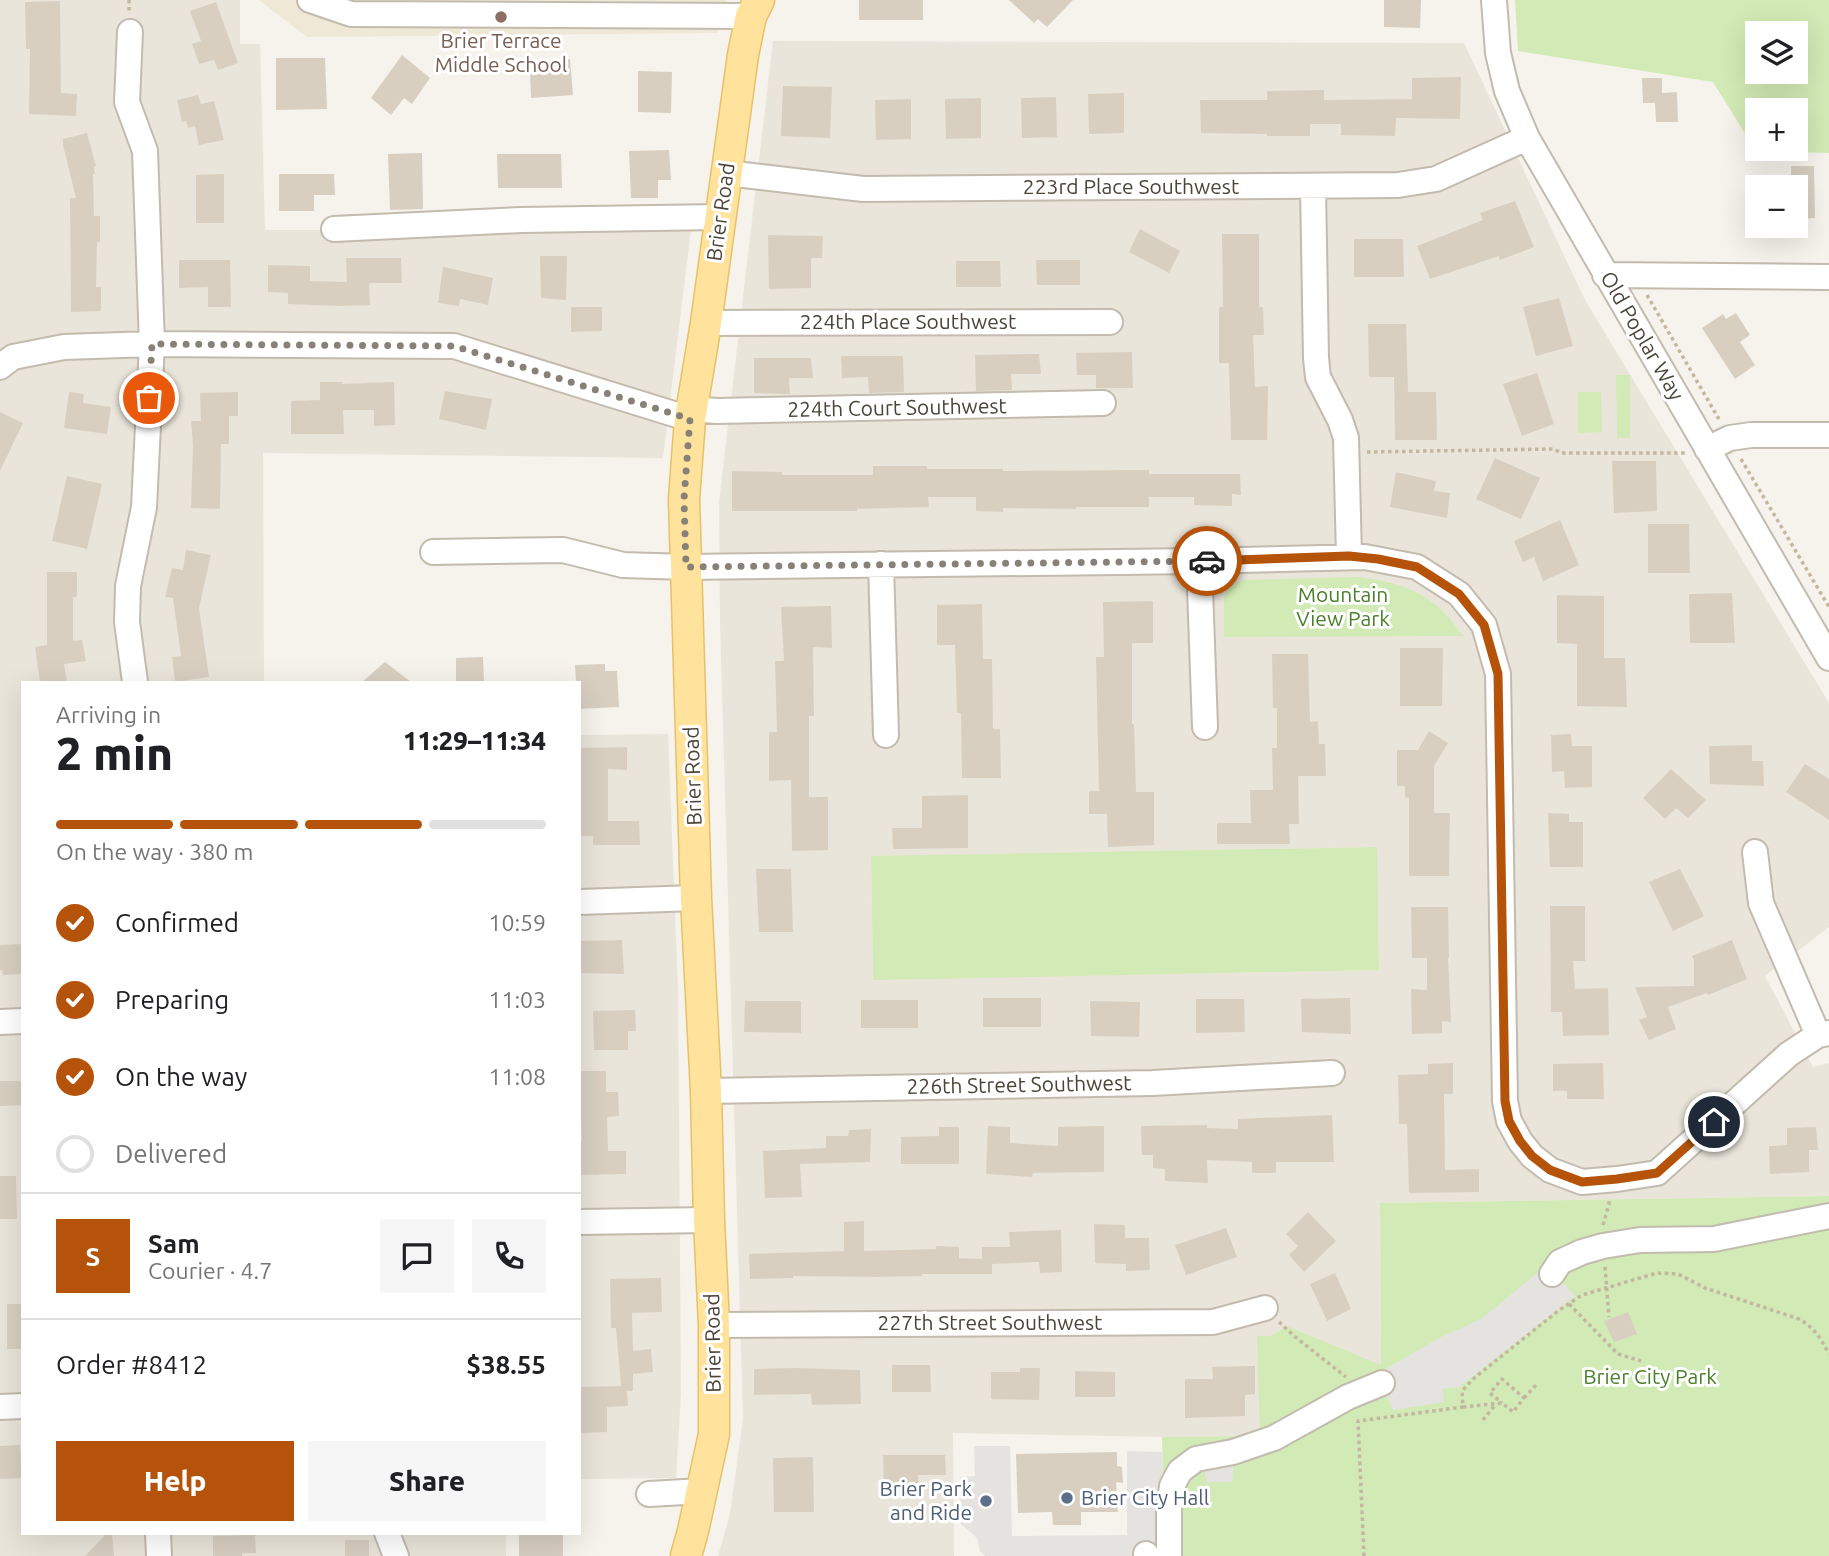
<!DOCTYPE html>
<html lang="en">
<head>
<meta charset="utf-8">
<style>
	:root { --surface:#fff; --page:#f6f6f6; --text:#202124; --muted:#757577; --line:#e0e0e0; --accent:#b45309 }
	body { margin:0; font-family:Ubuntu,sans-serif; background:var(--page); color:var(--text); height:100vh; display:flex; flex-direction:column; font-size:26px; white-space:nowrap }
	* { box-sizing:border-box; margin:0 }
	p { font-size:23px; color:var(--muted) }
	.icon { flex:none; width:38px; height:38px; fill:none; stroke:currentColor; stroke-width:2; stroke-linecap:round; stroke-linejoin:round }
	.map { position:relative; flex:1; overflow:hidden }
	.details { position:absolute; left:21px; top:681px; width:560px; height:854px; display:flex; flex-direction:column; background:var(--surface); border-radius:0px; box-shadow:0 7px 28px #0002 }
	.details>* { flex:none }
	.fabs { position:absolute; left:1745px; top:21px; display:grid; gap:14px }
	.fabs a { display:grid; place-items:center; width:63px; height:63px; border-radius:0px; background:var(--surface); box-shadow:0 7px 28px #0002; font-size:35px }
	.pin { position:absolute; display:grid; place-items:center; width:60px; height:60px; color:#fff; margin:-30px; border:4px solid #fff; border-radius:50%; box-shadow:0 2px 7px #0007 }
	.courier { position:absolute; display:grid; place-items:center; width:70px; height:70px; margin:-35px; border:5px solid #b45309; border-radius:50%; background:#fff; color:#222; box-shadow:0 2px 9px #0007 }
	.overview em { font-style:normal; font-weight:800 }
	.overview div { display:flex; flex-direction:column-reverse }
	.overview { display:flex; align-items:center; justify-content:space-between; height:119px; padding:0 35px }
	h1 { font-size:46px; font-weight:800; line-height:52px }
	.bar { display:grid; grid-template-columns:repeat(4,1fr); gap:10px 7px; align-content:center; height:84px; padding:0 35px }
	.bar i { height:9px; border-radius:5px; background:var(--line) }
	.bar .on { background:var(--accent) }
	.bar p { grid-column:span 4 }
	.line { display:flex; align-items:center; gap:18px; padding:0 35px; border-top:2px solid var(--line) }
	.line div { flex:1 }
	.round { display:grid; place-items:center; flex:none; width:74px; height:74px; border-radius:0px; background:var(--page) }
	ol { padding:0 35px; list-style:none }
	li { display:flex; align-items:center; gap:21px; height:77px }
	li p { margin-inline-start:auto }
	li .icon { padding:7px; border-radius:50%; background:var(--accent); color:#fff; stroke-width:4 }
	li:last-child { color:var(--muted) }
	li i { width:38px; height:38px; border:4px solid var(--line); border-radius:50% }
	.button { display:flex; gap:14px; margin-top:auto; padding:14px 35px }
	.button a { flex:1; height:80px; border-radius:0px; background:var(--accent); color:#fff; font-size:28px; font-weight:800; line-height:80px; text-align:center }
	.button a+a { background:var(--page); color:var(--text) }
	.map>svg:first-child { display:block }
</style>
</head>
<body>
<div class="map">
<svg width="1829" height="1556" viewBox="0 0 1829 1556">
	<rect width="100%" height="100%" fill="#f6f3ec"/>
	<path fill="#eae5da" fill-rule="evenodd" d="M0 0H240V44H260L265 230H691L663 458 263 453 264 682H23V1533H506V1556H0Z
		M773 41 1464 43 1585 300 1829 703V927L1765 976 1813 1067 1829 1063V1196L1380 1203 1381 1366 1287 1326 1270 1336 1260 1436 1162 1437 953 1433 954 1556H718L730 1514 743 1418 720 621 719 502ZM1376 847 1379 970 873 979 871 857Z
		M668 734 678 989 681 1393 676 1478 579 1479V735Z"/>
	<path fill="#efe8d6" d="M259 0H726L718 33 307 37Z"/>
	<path fill="#d2eab5" fill-rule="evenodd" d="M1515 0H1829V153L1756 151 1713 82 1518 51ZM1757 33H1796V72H1757ZM1757 110H1796V149H1757Z
		M1616 375H1630V438H1617Z
		M1578 392H1601L1602 432 1578 433Z
		M1357 577C1407 583 1434 594 1463 636L1224 637V596L1231 585 1242 580Z
		M1377 847 1379 970 873 980 871 856Z
		M1829 1196V1556H1161L1164 1532 1162 1437 1260 1436 1257 1336H1270L1287 1326 1381 1365 1380 1203Z"/>
	<path fill="#e5e3e0" d="M1547 1265 1575 1296 1459 1387 1443 1389 1444 1402 1393 1410 1377 1374 1439 1338 1481 1319Z
		M974 1446H1010L1012 1536 1127 1535V1451L1162 1452 1164 1532 1155 1556H985L980 1551 977 1538 961 1524 960 1477 975 1476Z
		M1234 1463 1232 1482H1207L1204 1469Z"/>
	<path fill="#d8cfc1" d="M859 0H923V20H859Z
		M1009 0H1073L1047 27 1038 19 1034 23Z
		M1384 0H1421L1420 28 1384 27Z
		M60 1 61 93 77 94 76 116 29 114 30 49H26L25 2Z
		M216 2 238 63 218 70 214 60 199 64 192 44 201 41 190 11Z
		M402 55 430 78 412 104 404 98 391 115 371 98Z
		M276 58H325L327 109 276 110Z
		M570 59 573 95 531 98 530 72 548 71 547 61Z
		M638 71 672 72 671 113 638 112Z
		M1461 77 1460 119 1396 118 1395 136 1341 135V124H1310V136H1267V134L1201 133 1200 100H1267V91L1324 90V100L1412 99V78Z
		M1642 78H1662V93L1677 92 1678 122H1656L1655 103H1643Z
		M783 86 832 87 830 138 781 136Z
		M1124 93V133L1089 134 1088 94Z
		M198 95 201 104 214 101 224 140 199 145 195 126 188 128 186 121 182 122 177 100Z
		M1056 97 1057 137 1022 138 1021 98Z
		M981 98V138L946 139 945 99Z
		M911 99V139L876 140 875 100Z
		M87 133 96 166 94 167 95 174H93L94 216H100V242H97L96 287H101V311L71 312 70 198H76L63 145V139Z
		M669 150 671 180H658V198H631L629 151Z
		M422 153 423 209 390 210 388 154Z
		M497 154H561L562 188H498Z
		M1791 166H1814L1815 218 1796 219V187H1791Z
		M224 174V223H196V175Z
		M279 174H334L335 195H314V211H279Z
		M1515 201 1534 247 1500 260 1499 256 1430 279 1417 246 1483 220 1480 213Z
		M1140 229 1180 251 1169 273 1129 252Z
		M1222 234H1259V307H1263L1264 335H1253L1255 387 1268 386 1267 440H1231L1229 363H1219V307H1223Z
		M768 235 823 236 822 258H811V288L769 289Z
		M1354 239H1403L1404 277H1354Z
		M540 256H567L566 300 541 298Z
		M346 258H401L402 283H369L370 305 339 306 288 304V293L268 292V265L310 266V281L347 282Z
		M179 260H230L231 307H208V287L179 288Z
		M1036 260H1080V285H1037Z
		M956 261H1000L1001 287H956Z
		M443 267 493 278 488 305 460 299 459 306 438 303Z
		M1559 298 1573 346 1536 356 1523 307Z
		M571 307H602V331L571 332Z
		M1736 313 1750 335 1740 342 1755 365 1735 379 1702 328 1723 314 1726 319Z
		M1368 324H1406L1408 392H1436L1437 440H1395L1394 377H1369Z
		M1132 352 1133 388H1096V375H1077L1076 353Z
		M1039 354 1041 374H1011L1012 390 976 391 975 355Z
		M841 356H903L904 392 869 393 868 377 842 378Z
		M754 358H811L813 378H789L790 394 754 393Z
		M1537 373 1554 424 1522 436 1503 384Z
		M320 382H342V384L394 382 395 425 374 426V410H343L344 434H291V401L320 400Z
		M445 391 492 399 486 430 439 419Z
		M69 392 84 394 83 403 111 407 107 434 64 428Z
		M238 392V416H229V444H221L220 509 191 508 193 445 191 421H201L200 393Z
		M0 412 23 423 0 471Z
		M1495 458 1540 478 1521 519 1476 499Z
		M1612 461H1656L1657 511 1614 513Z
		M873 466H927V469H1003V471L1149 470V474H1240L1241 495 1232 494V506L1194 505V497H1149V507H1076V509L1003 508V512L976 511V497H928L929 507 857 509V511H732V471L782 472V475H873Z
		M1396 472 1436 481 1434 491 1450 493 1447 518 1390 507Z
		M67 476 102 484 87 549 52 541Z
		M1560 520 1579 565 1543 581 1534 557 1523 562 1514 541Z
		M1648 524H1689L1690 573H1648Z
		M186 550 211 555 199 608 209 677 175 682 172 657 181 656 173 598 165 597 172 568 183 570Z
		M47 572H77V597H73V641L82 640 86 661 64 664 67 682H40L35 647 47 645Z
		M1732 593 1735 643H1690L1689 594Z
		M1557 595 1604 596V658H1625L1627 707 1577 706V644L1557 643Z
		M1153 601V643H1132V724H1134L1136 792H1154V845L1108 847 1107 814H1089V791H1099L1096 657H1104L1103 602Z
		M982 604 983 659H992L993 729H1000L1001 778H962L961 713H957L955 645H937V605Z
		M831 606 832 648 813 647 814 716H809V797H828V850L792 851 791 780 769 781V732H777L775 661H784L781 607Z
		M1400 648H1443L1442 706H1400Z
		M1272 654H1308L1310 722 1318 721 1319 744H1325L1326 776H1298L1299 824H1289L1290 844H1217V823H1251L1250 790H1273L1272 748H1277V708H1273Z
		M483 657 484 682H456V658Z
		M385 662 411 682H362Z
		M605 664V671H617L619 707 579 709V682H576L575 665Z
		M1429 731 1448 743 1434 766V813H1450L1449 876H1409V797L1405 798V786H1397V750H1418Z
		M1571 734 1572 746H1592V787L1565 788 1564 771 1552 772 1551 735Z
		M1752 745V761H1763L1764 786 1710 784 1709 746Z
		M627 747V770L608 769V821H639L640 845H593V836H579V748Z
		M1805 764 1829 779V820L1786 792Z
		M1671 769 1706 800 1688 818 1676 808 1665 819 1643 798Z
		M968 795V848L893 849 892 828H922V796Z
		M1548 813 1569 814V822H1583V867H1550Z
		M756 869H791L793 932H759Z
		M1680 869 1704 916 1673 931 1649 882Z
		M1550 906H1585V961H1573L1575 989 1608 988 1609 1035 1563 1036 1562 1012H1551Z
		M1411 907H1448L1449 958H1448L1451 1022 1442 1021V1033L1412 1034 1411 989 1427 990V958H1412Z
		M622 940 624 974 579 973V941Z
		M1732 940 1747 979 1708 995 1707 993 1668 1007 1676 1029 1649 1040 1639 1020 1647 1017 1635 987 1694 986V960L1692 956Z
		M23 944V974L3 975 2 970H0V945Z
		M983 998H1041V1027H983Z
		M1350 998 1351 1034 1302 1032 1301 999Z
		M1196 999H1244L1245 1032 1196 1033Z
		M861 1000H918V1028H861Z
		M745 1001H801V1033L744 1032Z
		M1090 1001 1140 1002 1139 1037 1091 1036Z
		M635 1010 636 1031H628V1050H594L593 1011Z
		M1453 1063V1094H1444L1445 1170 1479 1169V1192L1409 1193 1407 1124H1399L1398 1075 1428 1074V1064Z
		M1603 1063 1604 1099H1567V1091H1553V1064Z
		M579 1071H606V1092H618L619 1116 607 1117 608 1151H626V1174L579 1175V1141H582Z
		M0 1081H22L23 1105 0 1106Z
		M1332 1115 1334 1162H1276V1173H1252V1162L1207 1160 1208 1183 1165 1181V1169L1153 1168V1155H1142L1141 1126 1207 1125V1128L1238 1129V1119Z
		M988 1126 1010 1127V1143L1058 1146V1127L1104 1126V1172L1033 1173 1032 1177 986 1174Z
		M939 1127H959V1164H901V1137L939 1136Z
		M1816 1127 1818 1150H1809V1172L1770 1174 1769 1146 1787 1145V1128Z
		M871 1129 870 1162 800 1164 802 1197 765 1198 763 1151 826 1148V1136H848L849 1130Z
		M0 1176H16L17 1219H0Z
		M1308 1212 1336 1241 1304 1272 1289 1255 1298 1246 1286 1234Z
		M864 1221V1251L936 1249V1246L959 1247V1258L982 1259V1247H1010L1009 1232 1061 1230 1062 1272 1040 1273 1039 1262 992 1264V1274H922V1276L877 1277 793 1276V1278L750 1279 749 1254 844 1251V1222Z
		M1094 1224 1125 1225V1238H1149L1150 1270 1126 1271V1264L1095 1263Z
		M1226 1228 1237 1257 1186 1275 1175 1245Z
		M1335 1273 1351 1309 1327 1321 1310 1284Z
		M661 1278 662 1312 632 1313 633 1351 651 1349 653 1372 633 1374V1391H627L628 1406 607 1407V1432L579 1433V1387L621 1386 616 1328H611L610 1279Z
		M7 1304H23V1349H7Z
		M1628 1312 1637 1334 1614 1342 1604 1321Z
		M892 1365H930L931 1392H892Z
		M1255 1366V1394L1245 1395V1416L1185 1418V1379H1213L1212 1367Z
		M795 1368 860 1370 861 1404 812 1405 811 1394 754 1395V1369Z
		M1020 1368H1040L1039 1400 991 1399V1372H1020Z
		M1075 1371 1115 1372V1397H1075Z
		M20 1445 22 1478 0 1479V1446Z
		M1117 1452V1466L1122 1467 1123 1483 1116 1482 1118 1512H1081V1525H1053L1052 1512 1018 1513 1016 1454Z
		M883 1455H945L946 1475H918L919 1491H884Z
		M813 1457 814 1512H774L773 1458Z
		M107 1533H112L114 1556H85Z
		M519 1533H563V1556H519Z
		M255 1535 256 1553H242V1556H213V1536Z
		M345 1540H369V1556H345Z"/>
	<g fill="none" stroke-linecap="round" stroke-linejoin="round">
		<g stroke="#c2bbae" stroke-width="28">
			<path id="minor" d="M310 0 351 14 751 16
				M1494 0 1498 53 1507 91 1527 138 1829 658
				M130 32 127 102 145 151 152 344 144 507 128 586 127 622 135 682
				M727 173 863 189 1398 185 1436 179 1527 138
				M1313 187 1316 358 1318 377 1340 420 1346 438 1349 556
				M334 229 521 220 720 217
				M1605 275 1829 277
				M706 323 1110 322
				M0 367 13 357 64 347 152 344 454 346 690 419
				M691 409 717 411 1103 403
				M1707 449 1730 438 1751 435H1829
				M433 552 563 550 623 565 686 567 1199 561 1365 557 1417 567 1459 594 1484 625 1498 674 1505 1101 1509 1121 1520 1141 1532 1156 1550 1170 1582 1182 1617 1179 1657 1173 1789 1054 1818 1035 1829 1033
				M1199 561 1205 727
				M881 564 886 735
				M1755 852 1761 903 1818 1035
				M579 902 696 898
				M0 1022 23 1021
				M706 1091 1153 1083 1332 1073
				M579 1222 709 1220
				M1552 1274 1560 1262 1582 1252 1603 1246 1640 1240 1714 1239 1829 1216
				M714 1325 1213 1322 1265 1308
				M0 1407 23 1406
				M649 1494 702 1491
				M158 1533 159 1556
				M387 1533 396 1556
				M1146 1554V1556
				M1169 1556V1510L1172 1486 1180 1471 1196 1459 1233 1452 1274 1438 1348 1397 1382 1383"/>
		</g>
		<g stroke="#e6c16a" stroke-width="33">
			<path id="major" d="M686 1556 693 1531 714 1434V1325L709 1220 706 1091 696 898 684 499 690 419 706 323 743 55 751 16 759 0"/>
		</g>
		<path stroke="#c4b79f" stroke-width="3.5" stroke-dasharray="3.5 3.5" stroke-linecap="butt" d="M129 0V13
			M1647 295 1720 421
			M1367 452 1553 449 1562 453H1687
			M1741 459 1829 607
			M1603 1225 1609 1204V1199
			M1605 1267 1609 1317
			M1569 1304 1618 1354 1641 1361
			M1279 1322 1294 1336 1346 1377
			M1524 1398 1536 1385
			M1463 1407 1502 1403 1513 1412 1524 1398 1502 1379 1490 1393 1502 1403
			M1483 1420 1495 1405
			M1364 1556 1358 1421 1463 1407 1462 1391 1473 1379 1558 1311 1582 1295 1657 1273 1678 1274 1705 1288 1799 1319C1815 1328 1821 1339 1829 1354"/>
		<use href="#minor" stroke="#fff" stroke-width="24"/>
		<use href="#major" stroke="#ffe39c" stroke-width="30"/>
	</g>
	<g fill="none" stroke-linecap="round" stroke-linejoin="round">
		<path stroke="#878178" stroke-width="7" stroke-dasharray="0 12.6" d="M149 398 152 344 454 346 690 419 684 499 686 567 1207 561"/>
		<path stroke="#b45309" stroke-width="9" d="M1207 561 1349 556 1378 559 1417 567 1459 594 1484 625 1498 674 1505 1101 1509 1121 1520 1141 1532 1156 1550 1170 1582 1182 1617 1179 1657 1173 1714 1122"/>
	</g>
	<circle fill="#8d6e63" stroke="#fff" stroke-width="2.5" cx="501" cy="17" r="7"/>
	<g fill="#5c6f8a" stroke="#fff" stroke-width="2.5">
		<circle cx="1067" cy="1498" r="7"/>
		<circle cx="986" cy="1501" r="7"/>
	</g>
	<g text-anchor="middle" stroke-width="6" stroke-linejoin="round" paint-order="stroke">
		<g font-size="21" fill="#785e54" stroke="#fff">
			<text x="501" y="48">Brier Terrace<tspan x="501" dy="24">Middle School</tspan></text>
		</g>
		<g font-size="21" fill="#4b4439" stroke="#fff">
			<text x="1131" y="194">223rd Place Southwest</text>
			<text transform="translate(721 212) rotate(-82)" y="7">Brier Road</text>
			<text x="908" y="329">224th Place Southwest</text>
			<text transform="translate(1642 336) rotate(60)" y="7">Old Poplar Way</text>
			<text transform="translate(897 408) rotate(-1)" y="7">224th Court Southwest</text>
			<text transform="translate(693 776) rotate(-92)" y="7">Brier Road</text>
			<text transform="translate(1019 1085) rotate(-1)" y="7">226th Street Southwest</text>
			<text x="990" y="1330">227th Street Southwest</text>
			<text transform="translate(713 1343) rotate(-91)" y="7">Brier Road</text>
		</g>
		<g font-size="21" fill="#4a7f2a" stroke="#fff">
			<text x="1343" y="602">Mountain<tspan x="1343" dy="24">View Park</tspan></text>
			<text x="1650" y="1384">Brier City Park</text>
		</g>
		<g font-size="21" fill="#4e5e75" stroke="#fff" text-anchor="end">
			<text x="972" y="1496">Brier Park<tspan x="972" dy="24">and Ride</tspan></text>
			<text x="1081" y="1505" text-anchor="start">Brier City Hall</text>
		</g>
	</g>
</svg>
<div class="fabs">
<a><svg class="icon" aria-label="layers" viewBox="0 0 24 24"><path d="M12 4l9 5-9 5-9-5zM3 14l9 5 9-5"/></svg></a>
<a>+</a>
<a>−</a>
</div>
<div class="pin" style="left:149px;top:398px;background:#ea580c"><svg class="icon" aria-label="bag" viewBox="0 0 24 24"><path d="M5 8h14l-1 12H6zM9 8a3 3 0 0 1 6 0"/></svg></div>
<div class="pin" style="left:1714px;top:1122px;background:#1f2937"><svg class="icon" aria-label="home" viewBox="0 0 24 24"><path d="M3 11l9-7 9 7M6 9v11h12V9"/></svg></div>
<div class="courier" style="left:1207px;top:561px"><svg class="icon" aria-label="car" viewBox="0 0 24 24"><path d="M5 17H2v-5l4-1 3-4h7l3 4 3 1v5h-3M9 17h6M6 11h13"/><circle cx="7" cy="17" r="2"/><circle cx="17" cy="17" r="2"/></svg></div>
<section class="details">
<div class="overview"><div><h1>2 min</h1><p>Arriving in</p></div><em>11:29–11:34</em></div>
<div class="bar"><i class="on"></i><i class="on"></i><i class="on"></i><i></i><p>On the way · 380 m</p></div>
<ol>
<li><svg class="icon" aria-label="check" viewBox="0 0 24 24"><path d="M5 12l5 5 9-10"/></svg>Confirmed<p>10:59</p></li>
<li><svg class="icon" aria-label="check" viewBox="0 0 24 24"><path d="M5 12l5 5 9-10"/></svg>Preparing<p>11:03</p></li>
<li><svg class="icon" aria-label="check" viewBox="0 0 24 24"><path d="M5 12l5 5 9-10"/></svg>On the way<p>11:08</p></li>
<li><i></i>Delivered</li>
</ol>
<div class="line" style="height:126px"><b class="round" style="background:var(--accent);color:#fff">S</b><div><b>Sam</b><p>Courier · 4.7</p></div><a class="round"><svg class="icon" aria-label="chat" viewBox="0 0 24 24"><path d="M4 5h16v11H9l-5 4z"/></svg></a><a class="round"><svg class="icon" aria-label="phone" viewBox="0 0 24 24"><path d="M5 4h4l2 5-3 2q2 4 5 5l2-3 5 2v4C11 20 4 13 5 4z"/></svg></a></div>
<div class="line" style="height:91px"><div>Order #8412</div><b>$38.55</b></div>
<div class="button"><a>Help</a><a>Share</a></div>
</section>
</div>
</body>
</html>
